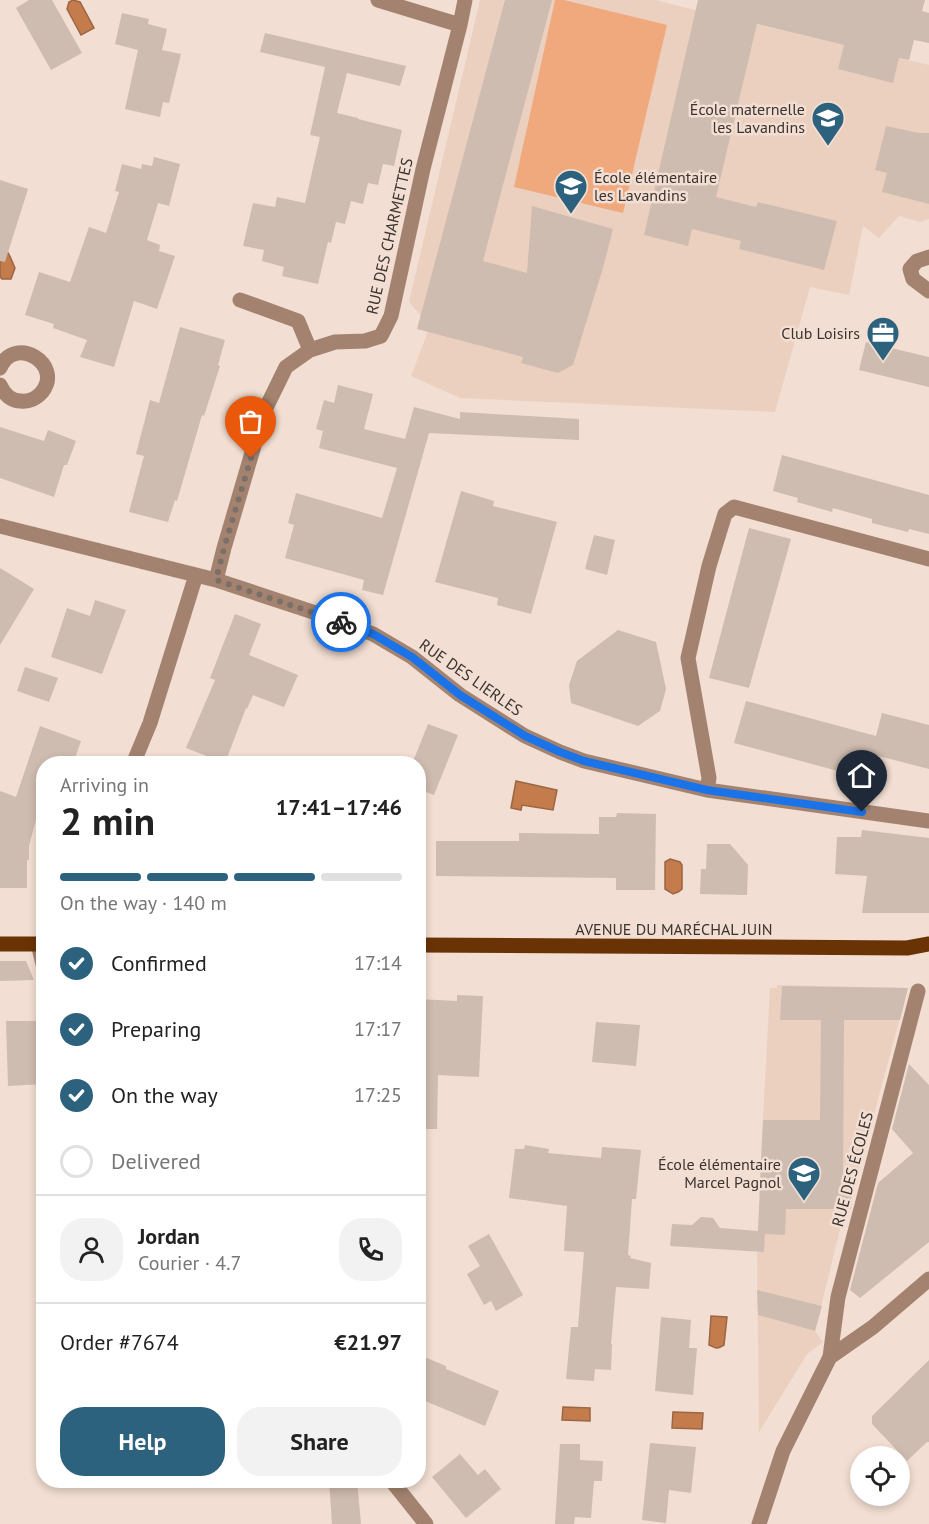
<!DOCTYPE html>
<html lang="en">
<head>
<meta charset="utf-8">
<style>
	:root { --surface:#fff; --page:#f2f2f2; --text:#222; --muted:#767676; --line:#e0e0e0; --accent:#2c627d }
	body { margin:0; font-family:"PT Sans",sans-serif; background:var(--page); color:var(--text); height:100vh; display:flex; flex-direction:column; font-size:22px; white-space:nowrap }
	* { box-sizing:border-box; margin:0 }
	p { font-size:20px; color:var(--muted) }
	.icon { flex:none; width:33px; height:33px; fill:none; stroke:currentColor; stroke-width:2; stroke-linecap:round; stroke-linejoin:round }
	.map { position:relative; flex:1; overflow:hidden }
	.details { position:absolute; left:36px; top:756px; width:390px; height:732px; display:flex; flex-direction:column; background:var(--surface); border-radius:24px; box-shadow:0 3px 9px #0003 }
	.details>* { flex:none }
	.controls { position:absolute; left:850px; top:1446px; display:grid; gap:12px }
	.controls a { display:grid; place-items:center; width:60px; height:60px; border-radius:50%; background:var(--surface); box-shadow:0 3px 9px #0003; font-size:30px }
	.pin { position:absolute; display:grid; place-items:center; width:51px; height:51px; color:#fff; margin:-62px -26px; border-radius:50% 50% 50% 0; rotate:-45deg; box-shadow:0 0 6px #0007 }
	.pin .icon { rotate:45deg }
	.courier { position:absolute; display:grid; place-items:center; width:60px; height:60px; margin:-30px; border:4px solid #1a73e8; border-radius:50%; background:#fff; color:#222; box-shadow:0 2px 8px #0007 }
	.overview em { font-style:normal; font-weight:700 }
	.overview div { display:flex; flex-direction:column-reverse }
	.overview { display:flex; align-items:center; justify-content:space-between; height:102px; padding:0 24px }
	h1 { font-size:39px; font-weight:700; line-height:45px }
	.bar { display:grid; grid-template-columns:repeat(4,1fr); gap:9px 6px; align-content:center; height:72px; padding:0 24px }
	.bar i { height:8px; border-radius:4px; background:var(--line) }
	.bar .on { background:var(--accent) }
	.bar p { grid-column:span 4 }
	.line { display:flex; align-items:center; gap:15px; padding:0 24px; border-top:2px solid var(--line) }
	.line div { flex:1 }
	.round { display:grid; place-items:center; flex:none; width:63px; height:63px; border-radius:24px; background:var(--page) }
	ol { padding:0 24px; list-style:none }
	li { display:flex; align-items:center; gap:18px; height:66px }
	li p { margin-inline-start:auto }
	li .icon { padding:6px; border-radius:50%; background:var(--accent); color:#fff; stroke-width:4 }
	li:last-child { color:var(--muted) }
	li i { width:33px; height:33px; border:3px solid var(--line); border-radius:50% }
	.button { display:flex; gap:12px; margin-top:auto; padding:12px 24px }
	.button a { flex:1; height:69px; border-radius:24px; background:var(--accent); color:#fff; font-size:24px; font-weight:700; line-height:69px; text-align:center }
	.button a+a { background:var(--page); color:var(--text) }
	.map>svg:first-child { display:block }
</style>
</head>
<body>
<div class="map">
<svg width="929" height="1524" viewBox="0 0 929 1524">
	<rect width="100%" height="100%" fill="#f2ded2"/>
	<path fill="#ebd0c0" d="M480 0H656L695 10 929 65V219L920 222 899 216 879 238 863 226 849 295 810 287 775 412 460 398 411 376 430 326 409 302Z
		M777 985 908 988 852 1196 845 1209 815 1331 823 1342 807 1354 759 1432 757 1252 760 1194H759L770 988H777Z"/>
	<path fill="#f0a97c" d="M555 0H564L667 25 623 213 514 187Z"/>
	<path fill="#c47c4c" stroke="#9b6643" stroke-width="1.5" d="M73 0 80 2 94 28 81 35 67 9 69 2Z
		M0 246C9 249 11 260 15 268L11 279H2L0 277Z
		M516 781 557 790 553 810 522 805 521 810 511 808Z
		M670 859 680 862 682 865V889L678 892 673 894 665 889V862Z
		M711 1316 727 1317 724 1345C715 1350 717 1348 709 1345Z
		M563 1407 590 1408V1421L562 1420Z
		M673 1412 703 1413 702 1429 672 1428Z"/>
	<path fill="#cfbcb0" d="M29 0H52L82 53 51 70 16 8Z
		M505 0H552L483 261 527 273 532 206 613 229 603 268 573 365 558 373 521 363 523 357 417 329Z
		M698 0H925L922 11 929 13V43L914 40 909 60 899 58 893 83 838 69 844 45 757 24 716 197 756 207 758 202 837 221 824 270 739 249 741 241 692 229 688 246 644 235Z
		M122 13 149 19 148 24 167 29 162 50 181 54 169 103 163 102 160 117 125 109 138 50 115 44Z
		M265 33 406 66 400 86 347 73 337 113 358 118V119L402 130 394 166 383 164 378 185 368 183 363 204 351 201 345 224 336 222 331 243 328 242 318 284 282 276 284 267 262 261 264 250 243 246 253 203 275 207 277 197 305 203 320 137 310 135 325 67 260 52Z
		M886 126 919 133H929V204L882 192 887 173 875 170Z
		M154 157 180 164 169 206 158 203 147 240 160 245 159 251 175 256 157 309 134 301 114 367 80 357 87 340 53 328 54 324 25 315 39 272 70 282 89 227 106 233 119 192 115 191 122 164 141 169 142 164 152 166Z
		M0 180 28 189 5 262 0 261Z
		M180 327 225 340 218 365 220 366 204 416 202 415 177 501 175 500 168 522 129 512 144 456 136 454 150 400 159 403Z
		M866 342 929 357V387L859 370Z
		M338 385 373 394 364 429 405 439 414 407 460 419V412L579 419V440L429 433 383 595 362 590 364 580 285 558 294 525 288 523 296 493 382 518 397 468 319 448 323 431 316 429 324 400 334 403Z
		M0 427 44 441 48 430 76 441 67 465H64L54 497 0 478Z
		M782 455 929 495V534L909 529 908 532 872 523V519L833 508 832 512 797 502 798 498 773 491Z
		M461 491 494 501 493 506 557 522 531 614 497 605 498 598 435 582Z
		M749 528 791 539 749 688 709 678Z
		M594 535 615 540 607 575 585 569Z
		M0 568 34 589 0 645Z
		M95 600 126 610 102 674 51 657 67 608 90 616Z
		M235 614 261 624 249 655 298 675 284 707 253 695 247 709 246 708 225 763 186 748 215 680 210 678Z
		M618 630 656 642 666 689 660 711 638 726 571 703 569 685 577 661Z
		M25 667 58 678 49 702 17 691Z
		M746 701 876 736 882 713 929 725V769L871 754 864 778 734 743Z
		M428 724 458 735 434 795 418 789V764H412Z
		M40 726 81 741 73 764H44V789L29 846V860H27V888H0V791L16 797Z
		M617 813 656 814 655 890H616V878L436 876V841H519V833L599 834V817H616Z
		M862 830 929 838V913H862L867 876 835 874 837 837H861Z
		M707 844H730L748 865 747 895 700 894 701 869H706Z
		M0 961H26L34 980 0 981Z
		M782 986 908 988 900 1020H844L843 1189 852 1190 851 1209H786L785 1235 765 1234 764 1252 670 1246 672 1224 692 1225 701 1217 713 1218 720 1228 758 1231 763 1120H820L821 1020H780Z
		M457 995 483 996 479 1077 438 1075 437 1129H418V999L457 1001Z
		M6 1021H38L39 1049H44V1084L8 1086Z
		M596 1022 640 1025 636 1066 592 1062Z
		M909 1064 929 1085V1242L860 1298 850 1290 878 1183 913 1153 892 1129Z
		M525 1145 549 1149 548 1153 601 1158 602 1147 641 1150 636 1199H632L628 1255 631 1256 630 1258 651 1263 649 1289 616 1287 611 1344H612L611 1370 595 1369 594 1381 566 1379 571 1327H578L584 1252 564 1251 567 1206 509 1198 515 1149H524Z
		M489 1234 523 1295 496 1311 491 1301 484 1305 467 1274 480 1266 468 1246Z
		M757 1290 822 1306 815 1331 758 1315Z
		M661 1317 691 1320 689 1348H697L693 1395 655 1391Z
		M422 1356 446 1366V1369L499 1391 485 1426 418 1398V1377Z
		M929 1360V1442H927L907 1461 872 1424V1416Z
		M650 1443 696 1447 691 1493 669 1490 666 1523 642 1520Z
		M560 1444H580V1460L603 1461 602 1481H594L591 1518 575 1517 574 1524H555Z
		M460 1454 478 1475 485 1469 501 1489 466 1518 432 1477Z
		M329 1480H357L361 1524H332Z"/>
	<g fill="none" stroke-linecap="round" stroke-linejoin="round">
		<path stroke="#a3836f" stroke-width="15" d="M378 0 460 25
			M929 257 917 261 910 269 913 279 929 291
			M240 300 298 321 310 350
			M0 368C14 334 64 364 42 392 37 398 29 402 21 401 11 401 4 394 0 385
			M0 526 216 580 322 615 373 634 412 657 460 695 525 736 560 752 584 761 707 790 929 821
			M216 580 224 548 264 412 286 367 310 350 335 342 365 341 381 336 391 316 423 169 460 25 465 0
			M133 764 150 723 196 575
			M707 790 709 778 688 658 709 566 725 514 734 507 929 559
			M38 944 44 968
			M830 1357 838 1297 918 991
			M391 1480 426 1524
			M759 1524 783 1451 830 1357 873 1327 929 1279"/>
		<path stroke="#6a3305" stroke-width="15" d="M0 944H44
			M418 945 907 948 929 944"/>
	</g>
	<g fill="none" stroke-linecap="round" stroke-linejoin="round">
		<path stroke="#7b6f67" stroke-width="6" stroke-dasharray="0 10.8" d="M251 458 224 548 216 580 341 622"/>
		<path stroke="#1a73e8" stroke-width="8" d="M341 622 373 634 412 657 460 695 525 736 560 752 584 761 707 790 862 812"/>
	</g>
	<defs>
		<g id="school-pin" transform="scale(1.725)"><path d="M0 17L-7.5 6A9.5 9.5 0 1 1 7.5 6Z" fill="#2c627d" stroke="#f2ded2"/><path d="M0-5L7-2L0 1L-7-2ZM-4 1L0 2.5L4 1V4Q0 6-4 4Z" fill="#fff"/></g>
		<g id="office-pin" transform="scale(1.725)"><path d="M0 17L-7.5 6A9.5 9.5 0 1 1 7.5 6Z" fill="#2c627d" stroke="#f2ded2"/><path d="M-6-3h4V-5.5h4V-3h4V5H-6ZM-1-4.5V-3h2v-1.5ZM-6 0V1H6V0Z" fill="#fff"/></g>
	</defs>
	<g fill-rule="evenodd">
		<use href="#school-pin" x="828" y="118"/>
		<use href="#school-pin" x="571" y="186"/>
		<use href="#office-pin" x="883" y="333"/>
		<use href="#school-pin" x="804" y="1173"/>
	</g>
	<g text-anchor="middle" stroke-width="5" stroke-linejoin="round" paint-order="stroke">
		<g font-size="16" fill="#3b332e" stroke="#f2ded2" text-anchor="end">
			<text x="805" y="115">École maternelle<tspan x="805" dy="18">les Lavandins</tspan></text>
			<text x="594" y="183" text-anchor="start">École élémentaire<tspan x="594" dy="18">les Lavandins</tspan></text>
			<text x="860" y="339">Club Loisirs</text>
			<text x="781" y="1170">École élémentaire<tspan x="781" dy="18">Marcel Pagnol</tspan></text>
		</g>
		<g font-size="16" fill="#3b332e" stroke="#f2ded2">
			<text transform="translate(389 236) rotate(-77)" y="6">RUE DES CHARMETTES</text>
			<text transform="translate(471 677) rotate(35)" y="6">RUE DES LIERLES</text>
			<text x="674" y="935">AVENUE DU MARÉCHAL JUIN</text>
			<text transform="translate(852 1169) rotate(-75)" y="6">RUE DES ÉCOLES</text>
		</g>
	</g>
</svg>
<div class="controls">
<a><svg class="icon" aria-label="locate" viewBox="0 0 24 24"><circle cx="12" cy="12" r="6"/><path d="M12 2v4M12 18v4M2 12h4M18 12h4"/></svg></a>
</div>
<div class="pin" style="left:251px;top:458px;background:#ea580c"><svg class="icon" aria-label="bag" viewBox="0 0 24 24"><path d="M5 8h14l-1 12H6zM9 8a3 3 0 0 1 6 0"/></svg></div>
<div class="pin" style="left:862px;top:812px;background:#1f2937"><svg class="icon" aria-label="home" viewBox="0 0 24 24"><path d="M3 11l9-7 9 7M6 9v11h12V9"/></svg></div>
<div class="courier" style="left:341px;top:622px"><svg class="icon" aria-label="bike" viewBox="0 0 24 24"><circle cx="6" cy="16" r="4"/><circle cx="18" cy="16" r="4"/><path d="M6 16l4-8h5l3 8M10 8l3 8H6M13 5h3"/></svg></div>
<section class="details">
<div class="overview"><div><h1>2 min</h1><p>Arriving in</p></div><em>17:41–17:46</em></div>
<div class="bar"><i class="on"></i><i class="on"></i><i class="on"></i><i></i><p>On the way · 140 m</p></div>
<ol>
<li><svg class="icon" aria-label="check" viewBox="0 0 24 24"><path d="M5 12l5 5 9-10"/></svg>Confirmed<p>17:14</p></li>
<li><svg class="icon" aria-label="check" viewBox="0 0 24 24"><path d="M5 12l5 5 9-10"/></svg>Preparing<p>17:17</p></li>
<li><svg class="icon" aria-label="check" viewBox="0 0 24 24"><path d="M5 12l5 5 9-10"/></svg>On the way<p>17:25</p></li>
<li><i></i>Delivered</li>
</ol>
<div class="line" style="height:108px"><a class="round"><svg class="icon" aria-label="person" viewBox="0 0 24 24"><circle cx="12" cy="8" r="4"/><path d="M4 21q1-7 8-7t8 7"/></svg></a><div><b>Jordan</b><p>Courier · 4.7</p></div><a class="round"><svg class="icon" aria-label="phone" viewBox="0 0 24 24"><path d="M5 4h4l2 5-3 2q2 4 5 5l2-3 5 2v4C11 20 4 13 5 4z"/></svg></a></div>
<div class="line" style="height:78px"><div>Order #7674</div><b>€21.97</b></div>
<div class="button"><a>Help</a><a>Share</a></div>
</section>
</div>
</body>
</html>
